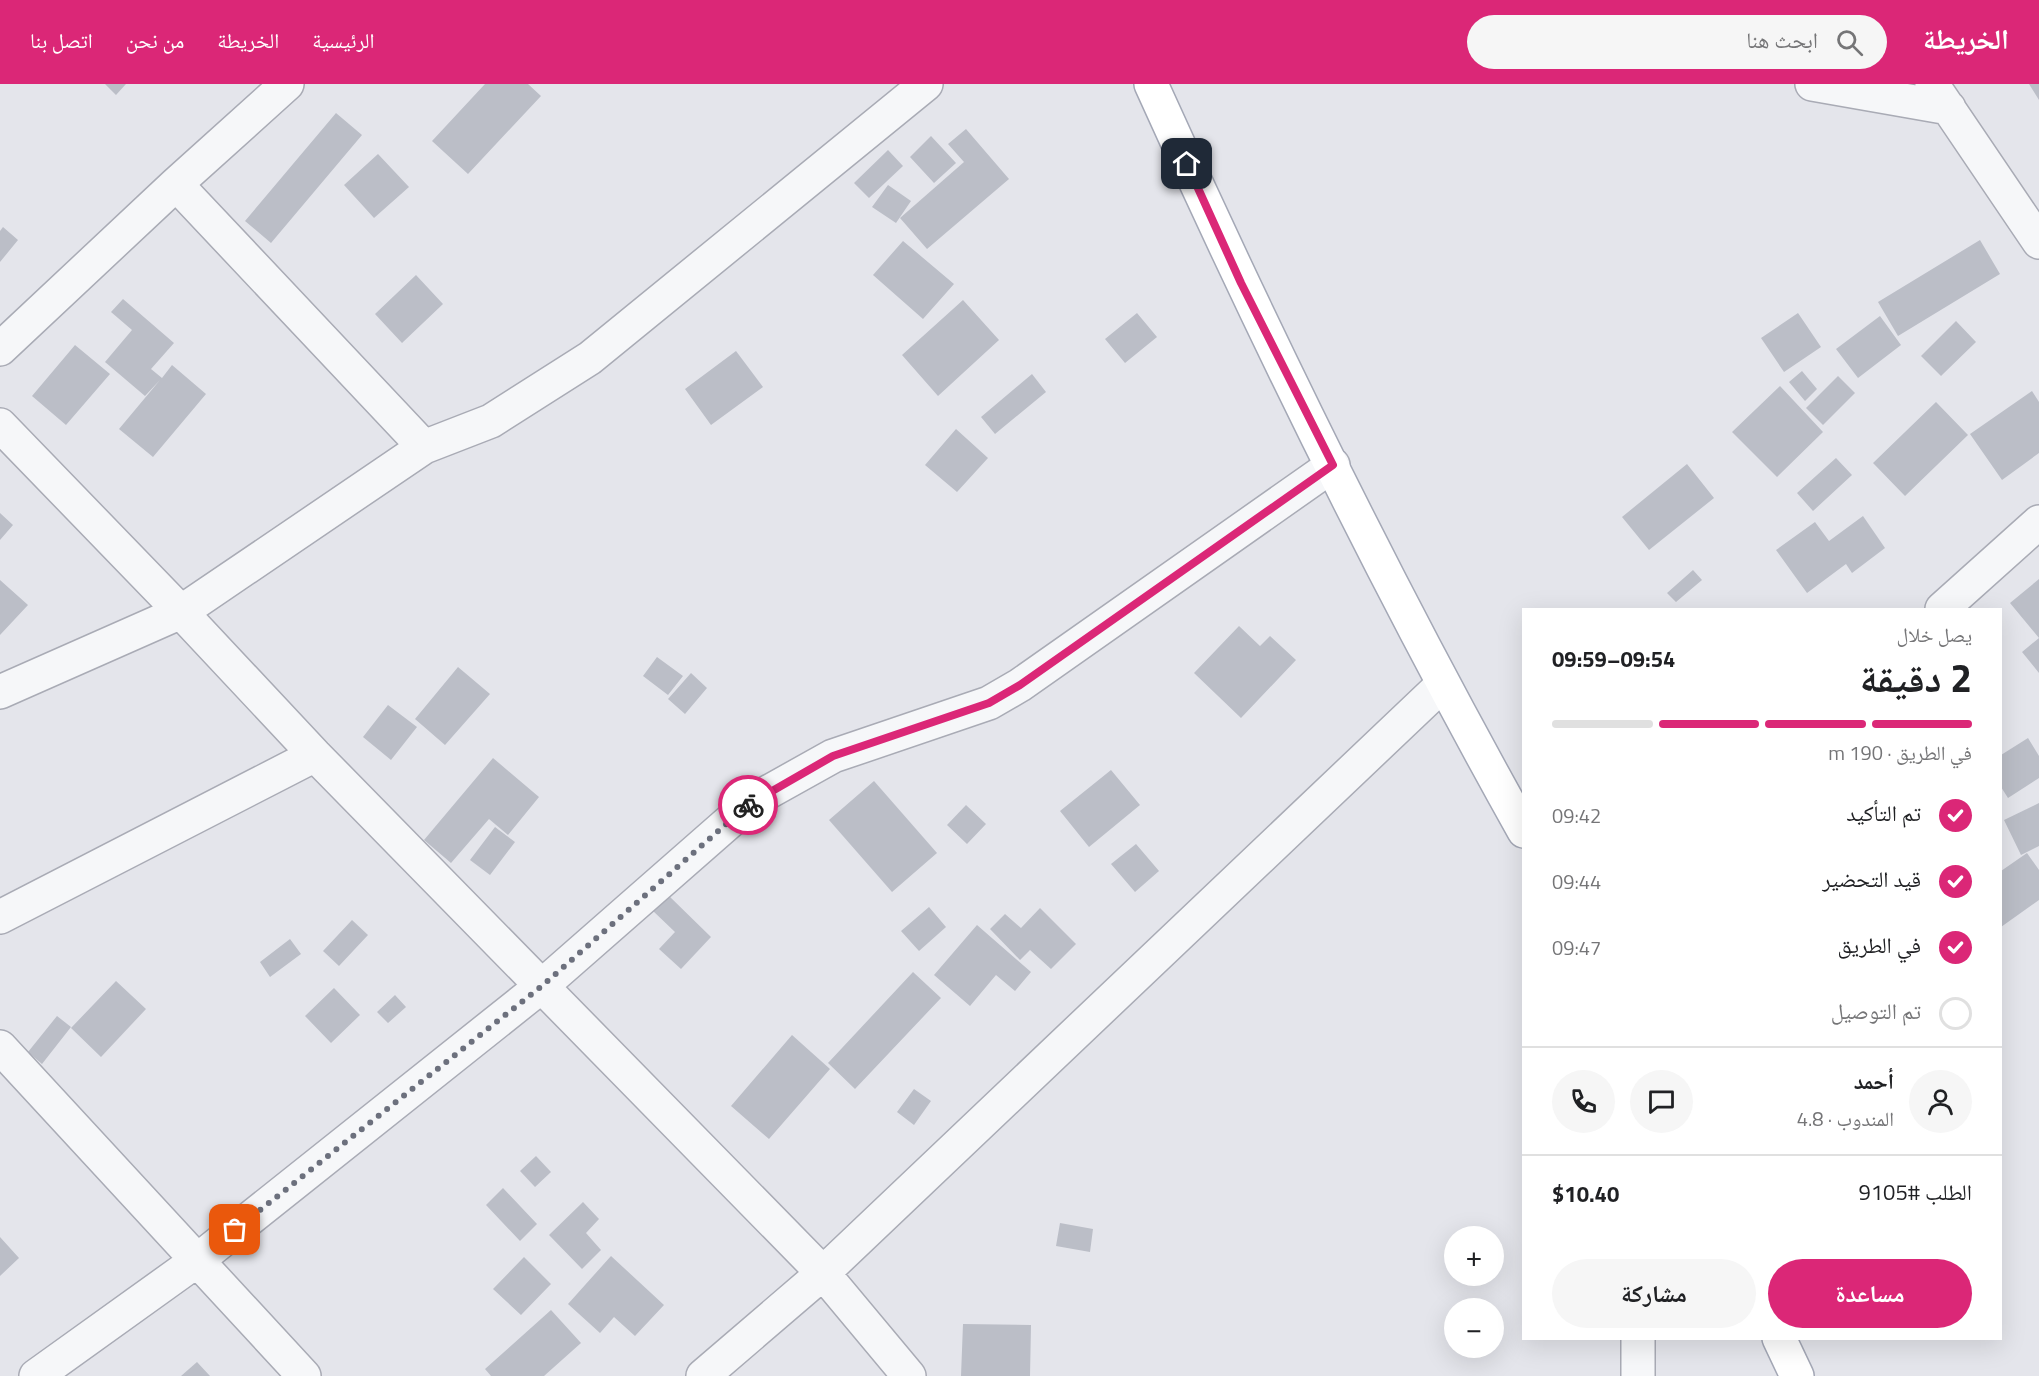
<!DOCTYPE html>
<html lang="ar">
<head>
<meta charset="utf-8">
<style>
	:root { --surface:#fff; --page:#f6f6f6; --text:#202124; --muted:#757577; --line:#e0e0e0; --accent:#db2777 }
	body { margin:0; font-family:"Titillium Web","Noto Naskh Arabic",sans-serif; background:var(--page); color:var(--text); direction:rtl; height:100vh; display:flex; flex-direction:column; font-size:22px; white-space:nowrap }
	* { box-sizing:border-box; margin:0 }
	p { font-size:20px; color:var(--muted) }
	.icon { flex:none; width:33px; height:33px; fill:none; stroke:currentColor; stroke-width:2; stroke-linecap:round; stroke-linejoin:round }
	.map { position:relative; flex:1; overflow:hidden; direction:ltr }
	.details { position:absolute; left:1522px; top:524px; width:480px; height:732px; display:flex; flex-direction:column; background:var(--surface); border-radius:0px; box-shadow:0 6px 24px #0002; direction:rtl }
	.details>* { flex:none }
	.controls { position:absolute; left:1444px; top:1142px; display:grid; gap:12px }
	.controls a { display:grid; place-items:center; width:60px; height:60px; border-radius:50%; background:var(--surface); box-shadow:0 6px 24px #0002; font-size:30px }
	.pin { position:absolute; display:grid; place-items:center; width:51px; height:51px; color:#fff; margin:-26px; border-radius:12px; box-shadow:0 3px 9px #0006 }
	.courier { position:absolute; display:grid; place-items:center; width:60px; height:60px; margin:-30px; border:4px solid #db2777; border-radius:50%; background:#fff; color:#222; box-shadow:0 2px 8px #0007 }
	.headline em { font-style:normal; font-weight:700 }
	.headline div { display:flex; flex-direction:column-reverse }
	.headline { display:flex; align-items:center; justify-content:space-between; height:102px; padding:0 30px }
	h1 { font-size:39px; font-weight:700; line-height:45px }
	.bar { display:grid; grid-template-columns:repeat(4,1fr); gap:9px 6px; align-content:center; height:72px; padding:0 30px }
	.bar i { height:8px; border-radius:4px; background:var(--line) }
	.bar .on { background:var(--accent) }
	.bar p { grid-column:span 4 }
	.line { display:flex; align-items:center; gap:15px; padding:0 30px; border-top:2px solid var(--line) }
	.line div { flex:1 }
	.round { display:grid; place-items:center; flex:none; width:63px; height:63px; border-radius:32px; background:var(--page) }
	ol { padding:0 30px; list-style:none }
	li { display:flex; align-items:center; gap:18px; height:66px }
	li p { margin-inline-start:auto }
	li .icon { padding:6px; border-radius:50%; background:var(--accent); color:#fff; stroke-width:4 }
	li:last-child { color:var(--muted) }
	li i { width:33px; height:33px; border:3px solid var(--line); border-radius:50% }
	.action { display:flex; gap:12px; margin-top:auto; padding:12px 30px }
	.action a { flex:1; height:69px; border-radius:36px; background:var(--accent); color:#fff; font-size:24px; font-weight:700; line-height:69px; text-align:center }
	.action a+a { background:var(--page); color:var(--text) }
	header { display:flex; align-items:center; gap:36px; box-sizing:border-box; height:84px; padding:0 30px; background:var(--accent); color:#fff }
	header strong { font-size:28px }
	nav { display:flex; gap:33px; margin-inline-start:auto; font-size:21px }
	.search { width:420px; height:54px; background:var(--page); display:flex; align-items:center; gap:15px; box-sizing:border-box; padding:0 21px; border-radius:33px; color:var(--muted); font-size:22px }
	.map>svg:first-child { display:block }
</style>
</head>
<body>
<header>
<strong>الخريطة</strong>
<div class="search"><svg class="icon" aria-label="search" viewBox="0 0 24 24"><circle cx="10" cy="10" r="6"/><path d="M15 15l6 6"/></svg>ابحث هنا</div>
<nav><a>الرئيسية</a><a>الخريطة</a><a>من نحن</a><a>اتصل بنا</a></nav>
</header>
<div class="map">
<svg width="2039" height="1292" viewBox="0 0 2039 1292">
	<rect width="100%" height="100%" fill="#e4e5eb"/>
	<path fill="#bbbec7" d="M105 0H126L116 11Z
		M485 0H528L541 12 468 90 432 57Z
		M2029 0H2039V16Z
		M336 29 362 51 271 159 245 137Z
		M966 45 1009 95 927 165 900 134 964 78 948 60Z
		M931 52 956 79 934 99 910 73Z
		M888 66 903 82 869 114 854 99Z
		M378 70 409 103 374 134 344 101Z
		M888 101 911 117 896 139 872 123Z
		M3 143 18 156 0 178V147Z
		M1980 156 2000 190 1898 252 1878 218Z
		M903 157 954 200 923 235 873 191Z
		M416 191 443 220 402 259 375 230Z
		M123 215 174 259 151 285 162 294 172 281 206 310 153 373 119 345 160 296 145 312 105 278 132 246 111 228Z
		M963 216 999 256 938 312 902 271Z
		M1137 229 1157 253 1125 279 1105 255Z
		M1798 229 1821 263 1784 288 1761 254Z
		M1880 232 1901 261 1858 294 1836 265Z
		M1956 237 1976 258 1941 292 1921 272Z
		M75 261 110 290 66 341 32 312Z
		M736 267 763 303 711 341 685 305Z
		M1802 287 1817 305 1805 317 1789 298Z
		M1032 290 1046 308 995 350 981 333Z
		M1838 292 1855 309 1823 341 1806 324Z
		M1780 302 1823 348 1777 393 1732 348Z
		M2032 307 2039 318V369L2002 396 1970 350Z
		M1936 318 1968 351 1905 412 1873 379Z
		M956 345 988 374 957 408 925 381Z
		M1836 374 1852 391 1813 427 1797 409Z
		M1687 380 1714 414 1649 466 1622 433Z
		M0 429 13 441 0 456Z
		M1863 432 1885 464 1852 489 1846 480 1807 509 1776 466 1815 438 1829 457Z
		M1693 486 1702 496 1676 518 1667 509Z
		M2039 495V589L2022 568 2039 554 2010 519Z
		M0 496 28 521 0 551Z
		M1239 542 1260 562 1270 552 1296 576 1241 634 1194 589Z
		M657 573 683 592 668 611 643 592Z
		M458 583 490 610 445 661 415 635Z
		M691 589 707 604 685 630 668 615Z
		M388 621 417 643 391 676 363 653Z
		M2028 654 2039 672V694L2008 714 2001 703V671Z
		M493 674 539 713 508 751 489 735 451 779 424 756Z
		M1111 686 1140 721 1089 763 1060 727Z
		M874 697 937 769 892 808 829 736Z
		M2039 719V762L2021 771 2004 736Z
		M966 721 986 740 967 760 947 741Z
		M495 743 515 758 490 791 470 776Z
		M1136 760 1159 787 1135 808 1111 780Z
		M2027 769 2039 786V816L2001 843V787Z
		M667 810 711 853 681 885 659 865 675 848 652 826Z
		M929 823 946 843 919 867 901 847Z
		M1040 824 1076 860 1051 885 1030 866 1020 876 990 845 1005 830 1021 844Z
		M352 836 368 851 339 882 323 867Z
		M977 841 1031 888 1015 907 996 891 970 922 934 891Z
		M290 855 301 870 270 893 260 878Z
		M913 888 941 914 855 1005 828 979Z
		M116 897 146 925 101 973 71 944Z
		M334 904 360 931 331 959 305 932Z
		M395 911 406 923 388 939 377 928Z
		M57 932 71 943 42 980 28 968Z
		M792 951 830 985 769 1055 731 1022Z
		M914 1005 931 1017 914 1041 897 1028Z
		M536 1072 551 1088 535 1103 520 1087Z
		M503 1104 537 1140 520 1157 486 1121Z
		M583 1118 599 1135 586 1149 601 1166 582 1185 549 1151Z
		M1060 1139 1093 1145 1090 1168 1056 1162Z
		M0 1153 19 1174 0 1192Z
		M611 1172 664 1221 635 1252 614 1233 600 1249 568 1220Z
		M524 1173 551 1200 521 1231 493 1205Z
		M551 1226 581 1259 544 1292H491L485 1285Z
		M963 1240 1031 1241 1030 1292H961Z
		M197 1278 210 1292H181Z"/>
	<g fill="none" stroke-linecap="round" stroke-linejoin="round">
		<g stroke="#a9abb5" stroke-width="36">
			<path id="minor" d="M1812 0 1949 24
				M1932 0 2039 158
				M176 100 424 363
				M0 265 176 100 287 0
				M0 341 181 528 315 671 823 1189 909 1292
				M1942 525 2039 438
				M0 608 181 528 424 363 491 337 590 274 926 0
				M0 833 315 671
				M0 963 304 1292
				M36 1292 199 1175 543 901 754 716 833 672 989 619 1020 601 1333 381
				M703 1292 823 1189 1442 601
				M1638 1292V1254"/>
		</g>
		<g stroke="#a4a8b6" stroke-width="36">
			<path id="major" d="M1151 0C1265 253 1388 504 1524 747
				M1779 1254 1797 1292"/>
		</g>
		<use href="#minor" stroke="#f6f7f9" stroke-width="33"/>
		<use href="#major" stroke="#fff" stroke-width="33"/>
	</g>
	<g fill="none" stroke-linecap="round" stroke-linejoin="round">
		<path stroke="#6c707d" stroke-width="6" stroke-dasharray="0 10.8" d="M235 1146 543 901 748 721"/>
		<path stroke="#db2777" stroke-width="8" d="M748 721 833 672 989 619 1020 601 1333 381 1241 199 1187 80"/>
	</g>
</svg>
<div class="controls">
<a>+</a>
<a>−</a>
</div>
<div class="pin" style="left:235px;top:1146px;background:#ea580c"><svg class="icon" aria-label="bag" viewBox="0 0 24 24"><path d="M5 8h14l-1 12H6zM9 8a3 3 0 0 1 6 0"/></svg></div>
<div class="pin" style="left:1187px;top:80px;background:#1f2937"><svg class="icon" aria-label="home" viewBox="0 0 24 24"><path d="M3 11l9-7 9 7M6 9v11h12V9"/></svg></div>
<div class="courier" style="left:748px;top:721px"><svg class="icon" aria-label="bike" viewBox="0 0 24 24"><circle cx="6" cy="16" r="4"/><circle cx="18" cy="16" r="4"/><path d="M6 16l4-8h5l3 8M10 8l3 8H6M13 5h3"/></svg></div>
<section class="details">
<div class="headline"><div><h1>2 دقيقة</h1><p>يصل خلال</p></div><em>09:54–09:59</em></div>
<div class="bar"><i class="on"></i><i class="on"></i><i class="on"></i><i></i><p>في الطريق · 190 m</p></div>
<ol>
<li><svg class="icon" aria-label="check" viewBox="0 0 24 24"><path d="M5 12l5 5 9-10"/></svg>تم التأكيد<p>09:42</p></li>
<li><svg class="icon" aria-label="check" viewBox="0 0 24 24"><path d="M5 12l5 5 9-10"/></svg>قيد التحضير<p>09:44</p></li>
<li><svg class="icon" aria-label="check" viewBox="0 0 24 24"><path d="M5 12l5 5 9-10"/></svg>في الطريق<p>09:47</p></li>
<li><i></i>تم التوصيل</li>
</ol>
<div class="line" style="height:108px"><a class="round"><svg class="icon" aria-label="person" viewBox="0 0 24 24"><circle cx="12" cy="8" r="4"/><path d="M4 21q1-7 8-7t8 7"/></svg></a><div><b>أحمد</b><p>المندوب · 4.8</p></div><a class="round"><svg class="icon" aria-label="chat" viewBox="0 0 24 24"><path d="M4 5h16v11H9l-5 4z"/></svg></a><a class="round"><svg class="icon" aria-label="phone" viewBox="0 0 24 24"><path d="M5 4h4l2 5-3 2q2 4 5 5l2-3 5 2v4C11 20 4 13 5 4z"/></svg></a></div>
<div class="line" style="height:78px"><div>الطلب #9105</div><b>$10.40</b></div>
<div class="action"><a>مساعدة</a><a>مشاركة</a></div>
</section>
</div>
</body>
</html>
